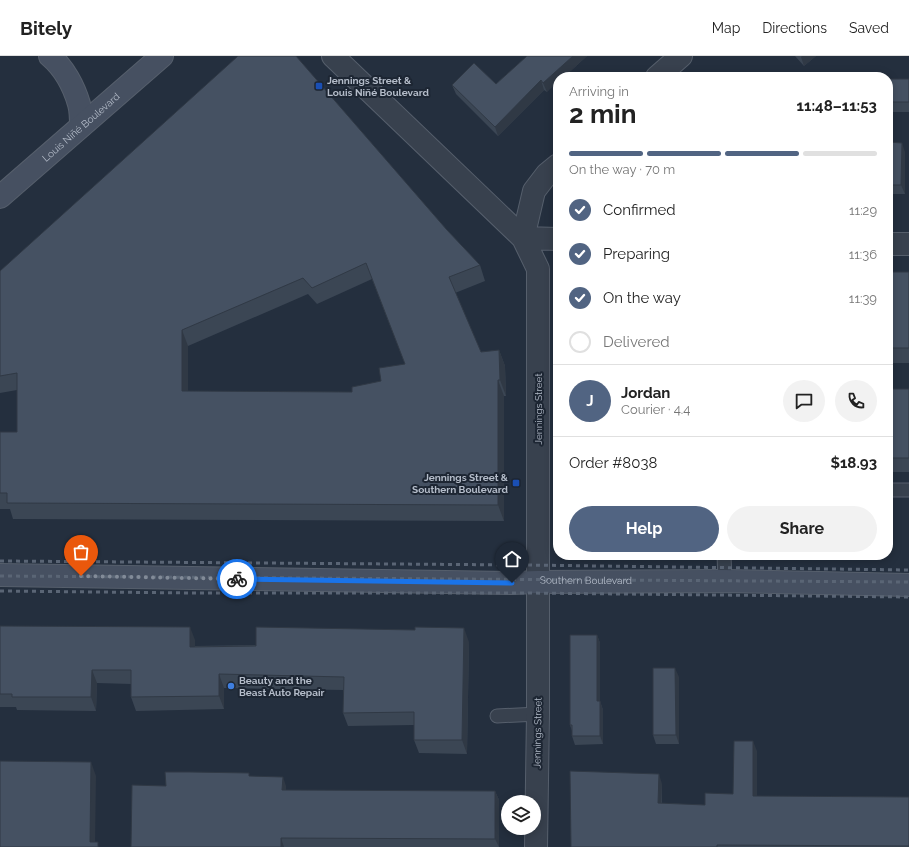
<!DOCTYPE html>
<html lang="en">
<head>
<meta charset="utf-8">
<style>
	:root { --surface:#fff; --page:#f2f2f2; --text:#222; --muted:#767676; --line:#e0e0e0; --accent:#516482 }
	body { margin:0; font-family:Raleway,sans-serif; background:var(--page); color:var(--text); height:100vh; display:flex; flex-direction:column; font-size:15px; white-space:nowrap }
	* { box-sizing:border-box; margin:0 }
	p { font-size:13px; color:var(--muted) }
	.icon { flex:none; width:22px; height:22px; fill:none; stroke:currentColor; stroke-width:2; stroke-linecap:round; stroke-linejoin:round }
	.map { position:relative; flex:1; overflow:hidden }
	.drawer { position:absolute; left:553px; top:16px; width:340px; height:488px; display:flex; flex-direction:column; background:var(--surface); border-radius:16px; box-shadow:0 2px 10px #0003 }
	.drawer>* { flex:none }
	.tools { position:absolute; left:501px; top:739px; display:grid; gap:8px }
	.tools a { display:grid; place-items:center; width:40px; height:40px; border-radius:50%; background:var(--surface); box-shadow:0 2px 10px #0003; font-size:20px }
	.pin { position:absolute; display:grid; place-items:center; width:34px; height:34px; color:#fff; margin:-41px -17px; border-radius:50% 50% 50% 0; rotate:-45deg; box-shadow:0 0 4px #0007 }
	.pin .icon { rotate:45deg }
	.courier { position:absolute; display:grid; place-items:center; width:40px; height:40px; margin:-20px; border:3px solid #1a73e8; border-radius:50%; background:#fff; color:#222; box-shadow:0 1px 5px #0007 }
	.overview em { font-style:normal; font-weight:700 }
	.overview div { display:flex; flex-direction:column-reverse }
	.overview { display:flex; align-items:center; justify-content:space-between; height:68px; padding:0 16px }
	h1 { font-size:26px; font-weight:700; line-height:30px }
	.bar { display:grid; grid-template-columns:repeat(4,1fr); gap:6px 4px; align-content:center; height:48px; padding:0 16px }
	.bar i { height:5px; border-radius:3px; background:var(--line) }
	.bar .active { background:var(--accent) }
	.bar p { grid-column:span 4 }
	.line { display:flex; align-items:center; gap:10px; padding:0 16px; border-top:1px solid var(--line) }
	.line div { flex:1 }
	.round { display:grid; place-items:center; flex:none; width:42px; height:42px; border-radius:21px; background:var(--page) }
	ol { padding:0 16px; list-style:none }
	li { display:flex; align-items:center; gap:12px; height:44px }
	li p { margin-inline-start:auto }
	li .icon { padding:4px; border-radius:50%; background:var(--accent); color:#fff; stroke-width:4 }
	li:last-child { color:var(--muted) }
	li i { width:22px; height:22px; border:2px solid var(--line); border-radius:50% }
	.button { display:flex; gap:8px; margin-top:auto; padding:8px 16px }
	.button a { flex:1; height:46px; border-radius:24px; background:var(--accent); color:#fff; font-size:16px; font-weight:700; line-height:46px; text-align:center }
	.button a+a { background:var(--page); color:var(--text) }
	header { display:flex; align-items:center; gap:24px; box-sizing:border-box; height:56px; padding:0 20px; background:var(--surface); border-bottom:1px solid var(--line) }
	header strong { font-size:19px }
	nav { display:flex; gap:22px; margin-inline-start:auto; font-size:14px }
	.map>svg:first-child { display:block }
</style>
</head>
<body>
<header>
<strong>Bitely</strong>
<nav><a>Map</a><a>Directions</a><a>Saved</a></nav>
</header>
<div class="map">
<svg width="909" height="791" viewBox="0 0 909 791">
	<rect width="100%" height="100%" fill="#242f3e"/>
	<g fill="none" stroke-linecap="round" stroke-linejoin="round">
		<g stroke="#565f6c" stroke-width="15">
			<path id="lane" d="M888 434H909
				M724 499 725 525
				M497 660 538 658"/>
		</g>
		<g stroke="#565f6c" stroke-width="24">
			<path id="street" d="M333 0 523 182 538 213V658L536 791
				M657 21 681 0
				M558 109 547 118 534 135 523 182 558 183
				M888 188H909"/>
		</g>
		<g stroke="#565f6c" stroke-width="24">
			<g id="secondary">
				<path d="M50 0C64 12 74 31 79 48 81 55 81 63 81 70"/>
				<path id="s1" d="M0 141 162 0"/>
				<path d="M0 519 512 527 537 526 725 525 909 529"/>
			</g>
		</g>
		<use href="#lane" stroke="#38414e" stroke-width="13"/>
		<use href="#street" stroke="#38414e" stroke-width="22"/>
		<use href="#secondary" stroke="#465061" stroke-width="22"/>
		<g stroke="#5a6575" stroke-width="3" stroke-dasharray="4 4" stroke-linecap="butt">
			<path d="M0 505 524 509 909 514"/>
			<path id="s2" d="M0 520 909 526"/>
			<path d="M0 535 195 537H524L909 541"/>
		</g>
	</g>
	<path fill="#3b4654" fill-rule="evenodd" d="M527 0H587L564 21H558L547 36 544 34 498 80 456 38 452 29 496 28Z
		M795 0H816L804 10Z
		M909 23V56H892L889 46Z
		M888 86 905 96V138H888Z
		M447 174 480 209 485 225 455 237 481 296 499 294 505 310 506 340H504V465L13 463 10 453H0V376H17V334L0 337V215ZM372 223 405 308 381 325 352 336 188 335V290L308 238 317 248Z
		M888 216H909V307H888Z
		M888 333H909V416H888Z
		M0 570 195 584V590L469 586 467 698 419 697 414 684V669L348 670 343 657V634L224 632V653L136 655 131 641V628L97 627 96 655 17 654 16 651H0Z
		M597 579 600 587V645L603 654V688L575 689 572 680V675L570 669Z
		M679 621V688H656L653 679Z
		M757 695V740L909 741V791H571L662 728V747L705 749 733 738Z
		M250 720 286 730V734L495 735 499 744V791H131L166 730Z"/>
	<path fill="#303945" d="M573 0H587L564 21H558V26L547 36 543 27Z
		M802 0H816L804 10 801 1Z
		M541 24 544 34 498 80 495 71Z
		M902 87 905 96V138L901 129Z
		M182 274 188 290V351L182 335Z
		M499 294 505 310 506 340 500 324Z
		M498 324 504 340V465L498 449Z
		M190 571 195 584V604L190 591Z
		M464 572 469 586 467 698 462 684Z
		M597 579 600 587V654L597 645Z
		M675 612 679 621V688L676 679Z
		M92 614 97 627 96 655 91 641Z
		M219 618 224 632V653L219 640Z
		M600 645 603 654V688L600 680Z
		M753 685 757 695V750L753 740Z
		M91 706 96 720 95 791 90 786Z
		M659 718 662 728 661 757 658 747Z
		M283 721 286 730V743L282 734Z
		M495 735 499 744V791L495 783Z
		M281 782 284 791H281Z"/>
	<path fill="#455162" stroke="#303945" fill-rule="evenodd" d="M238 0H296L447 174 480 209 449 221 481 296 499 294 500 324H498V449L7 447V437H0V376H17V317L0 320V215ZM366 207 405 308 379 312 381 325 352 331V336L182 335V274L303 222 312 232Z
		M527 0H573L543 27 541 24 495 71 452 29 474 7 496 28Z
		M712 20 736 21H712Z
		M888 23H909V46H889Z
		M888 86 902 87 901 129H888Z
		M888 216H909V292H888Z
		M888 333H909V402H888Z
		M0 570 190 571V591L256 590V571L415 574V571L464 572 462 684H414V656L343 657 344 621 219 618V640L131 641V614H92L91 641H12V638H0Z
		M570 579H597V645H600V680H572V669H570Z
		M653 612H675L676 679H653Z
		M734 685H753V740L909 741V790L717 789V791H571L570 715 659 718 658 747 705 749V737L733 738Z
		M0 705 91 706 90 786H98V791H0Z
		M165 716H190L249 717V720L283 721 282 734 495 735V783L281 782V791H131L132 729 166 730Z"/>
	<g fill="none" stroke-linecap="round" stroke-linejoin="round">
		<path stroke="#828b98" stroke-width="4" stroke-dasharray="0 7.2" d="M81 520 237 523"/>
		<path stroke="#1a73e8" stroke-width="5" d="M237 523 512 527"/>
	</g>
	<g fill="#1a4fb4" stroke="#1d2633" stroke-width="1.5">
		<rect x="315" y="26" width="8" height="8" rx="2"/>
		<rect x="512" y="423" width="8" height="8" rx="2"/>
	</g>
	<circle fill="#3f7fe0" stroke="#1d2633" stroke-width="1.5" cx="231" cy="630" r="4"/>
	<g text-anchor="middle" stroke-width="4" stroke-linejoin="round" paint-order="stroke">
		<g font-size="10" font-weight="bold" fill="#b4bcc9" stroke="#1d2633" text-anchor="start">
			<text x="327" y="28">Jennings Street &amp;<tspan x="327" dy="12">Louis Niñé Boulevard</tspan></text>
			<text x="508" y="425" text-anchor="end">Jennings Street &amp;<tspan x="508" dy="12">Southern Boulevard</tspan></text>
			<text x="239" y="628">Beauty and the<tspan x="239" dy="12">Beast Auto Repair</tspan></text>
		</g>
		<g font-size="10" fill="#b4bcc9" stroke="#1d2633">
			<text dy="4" stroke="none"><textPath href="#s1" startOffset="107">Louis Niñé Boulevard</textPath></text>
			<text transform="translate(538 353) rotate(-90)" y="4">Jennings Street</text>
			<text dy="4" stroke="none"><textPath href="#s2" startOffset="586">Southern Boulevard</textPath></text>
			<text transform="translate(537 677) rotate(-89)" y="4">Jennings Street</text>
		</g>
	</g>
</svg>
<div class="tools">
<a><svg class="icon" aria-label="layers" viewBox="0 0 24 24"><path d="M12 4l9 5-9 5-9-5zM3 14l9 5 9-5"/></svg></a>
</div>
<div class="pin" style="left:81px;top:520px;background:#ea580c"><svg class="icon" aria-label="bag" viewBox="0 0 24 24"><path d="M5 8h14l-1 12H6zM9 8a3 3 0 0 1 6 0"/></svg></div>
<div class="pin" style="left:512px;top:527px;background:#1f2937"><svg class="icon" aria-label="home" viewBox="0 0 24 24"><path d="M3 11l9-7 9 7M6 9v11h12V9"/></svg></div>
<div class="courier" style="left:237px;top:523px"><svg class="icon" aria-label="bike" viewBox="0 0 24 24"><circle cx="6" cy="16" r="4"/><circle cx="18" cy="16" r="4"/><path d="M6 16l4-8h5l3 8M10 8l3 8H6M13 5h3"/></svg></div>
<section class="drawer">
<div class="overview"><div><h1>2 min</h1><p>Arriving in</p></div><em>11:48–11:53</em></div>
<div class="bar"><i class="active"></i><i class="active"></i><i class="active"></i><i></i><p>On the way · 70 m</p></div>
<ol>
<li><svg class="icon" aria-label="check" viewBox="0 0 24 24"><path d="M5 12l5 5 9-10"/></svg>Confirmed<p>11:29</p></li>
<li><svg class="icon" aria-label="check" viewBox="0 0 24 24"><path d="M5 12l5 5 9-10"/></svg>Preparing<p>11:36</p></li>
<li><svg class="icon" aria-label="check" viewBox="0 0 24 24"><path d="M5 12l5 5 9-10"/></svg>On the way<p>11:39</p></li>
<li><i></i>Delivered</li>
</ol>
<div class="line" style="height:72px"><b class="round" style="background:var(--accent);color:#fff">J</b><div><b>Jordan</b><p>Courier · 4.4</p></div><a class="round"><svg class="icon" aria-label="chat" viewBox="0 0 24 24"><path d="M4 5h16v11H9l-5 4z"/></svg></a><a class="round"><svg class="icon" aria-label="phone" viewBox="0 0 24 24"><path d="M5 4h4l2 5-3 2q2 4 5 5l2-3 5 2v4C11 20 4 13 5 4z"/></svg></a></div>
<div class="line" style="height:52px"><div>Order #8038</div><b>$18.93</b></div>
<div class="button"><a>Help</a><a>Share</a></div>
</section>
</div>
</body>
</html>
